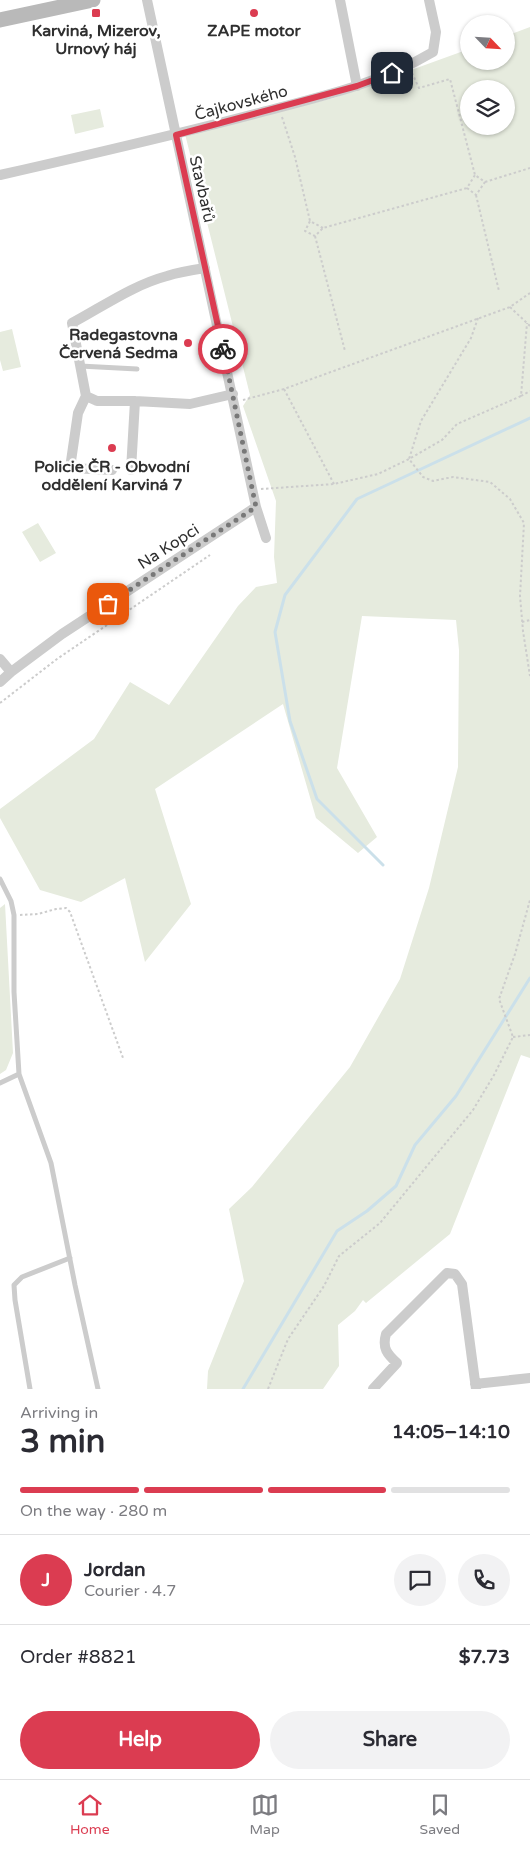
<!DOCTYPE html>
<html lang="en">
<head>
<meta charset="utf-8">
<style>
	:root { --surface:#fff; --page:#f2f2f3; --text:#2b2b33; --muted:#7c7c81; --line:#e1e1e2; --accent:#db3c51 }
	body { margin:0; font-family:"Varela Round",sans-serif; background:var(--page); color:var(--text); height:100vh; display:flex; flex-direction:column; font-size:19px; white-space:nowrap }
	* { box-sizing:border-box; margin:0 }
	p { font-size:16px; color:var(--muted) }
	.icon { flex:none; width:28px; height:28px; fill:none; stroke:currentColor; stroke-width:2; stroke-linecap:round; stroke-linejoin:round }
	.map { position:relative; height:1389px; overflow:hidden }
	.panel { display:flex; flex-direction:column; background:var(--surface); flex:1 }
	.panel>* { flex:none }
	.needle { width:32px; rotate:115deg }
	.fabs { position:absolute; left:460px; top:15px; display:grid; gap:10px }
	.fabs a { display:grid; place-items:center; width:55px; height:55px; border-radius:50%; background:var(--surface); box-shadow:0 1px 4px #0004; font-size:25px }
	.pin { position:absolute; display:grid; place-items:center; width:42px; height:42px; color:#fff; margin:-21px; border-radius:10px; box-shadow:0 2px 8px #0006 }
	.courier { position:absolute; display:grid; place-items:center; width:50px; height:50px; margin:-25px; border:4px solid #db3c51; border-radius:50%; background:#fff; color:#222; box-shadow:0 1px 6px #0007 }
	.head em { font-style:normal; font-weight:800 }
	.head div { display:flex; flex-direction:column-reverse }
	.head { display:flex; align-items:center; justify-content:space-between; height:85px; padding:0 20px }
	h1 { font-size:32px; font-weight:800; line-height:38px }
	.bar { display:grid; grid-template-columns:repeat(4,1fr); gap:8px 5px; align-content:center; height:60px; padding:0 20px }
	.bar i { height:6px; border-radius:4px; background:var(--line) }
	.bar .current { background:var(--accent) }
	.bar p { grid-column:span 4 }
	.line { display:flex; align-items:center; gap:12px; padding:0 20px; border-top:1px solid var(--line) }
	.line div { flex:1 }
	.round { display:grid; place-items:center; flex:none; width:52px; height:52px; border-radius:26px; background:var(--page) }
	.button { display:flex; gap:10px; margin-top:auto; padding:10px 20px }
	.button a { flex:1; height:58px; border-radius:30px; background:var(--accent); color:#fff; font-size:20px; font-weight:800; line-height:58px; text-align:center }
	.button a+a { background:var(--page); color:var(--text) }
	.tab-bar { display:flex; justify-content:space-around; align-items:center; height:70px; border-top:1px solid var(--line); background:var(--surface); font-size:14px; color:var(--muted) }
	.tab-bar a { display:grid; justify-items:center; gap:2px }
	.tab-bar .current { color:var(--accent) }
	.map>svg:first-child { display:block }
</style>
</head>
<body>
<div class="map">
<svg width="530" height="1389" viewBox="0 0 530 1389">
	<rect width="100%" height="100%" fill="#fff"/>
	<path fill="#e6ebde" fill-rule="evenodd" d="M530 27V1058L521 1055 450 1234 366 1303 363 1300 355 1311 338 1325 339 1366 323 1389H207L208 1371 244 1281 229 1209 252 1187 350 1067 400 979 429 888 458 767 459 650 456 620 362 616 337 768 377 837 358 853 316 818 283 704 155 789 191 904 145 962 125 878 81 902 40 890 0 818V809L94 739 130 682 169 705 238 606 256 587 277 583 274 557 276 501 243 406 250 395 185 134 334 98 469 49V61H506V36ZM469 89H506V126H469Z
		M100 109 104 127 75 134 71 115Z
		M12 329 21 367 3 371 0 360V332Z
		M38 523 56 553 40 562 22 532Z
		M5 904 13 1053 6 1070 0 1074V908Z"/>
	<g fill="none" stroke-linecap="round" stroke-linejoin="round">
		<path stroke="#cbe0ea" stroke-width="3" d="M383 865 317 799 290 721 275 632 285 595 357 499 530 418
			M243 1389 337 1231 367 1211 396 1186 415 1145 456 1096 530 978"/>
		<path stroke="#ccc" stroke-width="2" stroke-dasharray="2.5 2.5" stroke-linecap="butt" d="M412 73 419 88 450 79 475 175 485 182 476 195 467 188 475 175
			M282 117 295 157 310 221
			M485 182 530 168
			M476 195 499 291
			M323 228 310 221 305 231 315 236 323 228 467 188
			M315 236 345 351
			M510 307 530 326
			M478 318 471 338 421 421 409 459 423 477 433 481 453 477 490 482 510 499 524 523 520 596 523 631 530 676
			M284 389 334 484
			M521 396 530 391
			M243 400 284 389 510 307 530 293
			M261 489 334 484 378 474 409 459 442 440 457 424 521 396 527 323
			M522 622 530 620
			M0 703 57 659 210 555
			M20 915 38 914 56 909 66 908 70 912 123 1058
			M513 1037 530 1035
			M268 1389 288 1339 324 1286 339 1256 380 1223 473 1110 494 1075 513 1037 499 999 515 954 530 900"/>
		<path stroke="#ccc" stroke-width="5" d="M80 366 137 369
			M0 879 11 901 14 915V992L19 1074 0 1083
			M19 1074 51 1163 75 1285 98 1389
			M30 1389 15 1300 14 1285 22 1277 70 1258"/>
		<path stroke="#ccc" stroke-width="10" d="M147 0 256 507 266 538
			M340 0 357 86
			M0 175C88 155 175 135 262 112 320 97 381 83 433 52L436 32 429 0
			M86 396 97 401H135L190 404 233 394
			M112 470 70 468 78 413 86 396 72 323C102 307 133 285 167 276 179 272 192 270 205 268
			M131 470 135 401
			M0 659 11 672
			M0 682 11 672 62 634 256 507
			M475 1384 530 1378
			M373 1389 397 1363C387 1354 382 1348 386 1334L447 1273 455 1274 462 1284 476 1389"/>
		<path stroke="#b9b9b9" stroke-width="15" d="M0 20 93 0"/>
	</g>
	<g fill="none" stroke-linecap="round" stroke-linejoin="round">
		<path stroke="#787878" stroke-width="5" stroke-dasharray="0 9" d="M108 604 256 507 223 349"/>
		<path stroke="#db3c51" stroke-width="6" d="M223 349 176 135 357 86 392 73"/>
	</g>
	<g fill="#db3c51" stroke="#fff" stroke-width="2">
		<rect x="91" y="8" width="10" height="10" rx="2.5"/>
		<circle cx="254" cy="13" r="5"/>
		<circle cx="188" cy="343" r="5"/>
		<circle cx="112" cy="448" r="5"/>
	</g>
	<g text-anchor="middle" stroke-width="5" stroke-linejoin="round" paint-order="stroke">
		<g font-size="16" font-weight="bold" fill="#2f2f2f" stroke="#fff">
			<text x="96" y="36">Karviná, Mizerov,<tspan x="96" dy="18">Urnový háj</tspan></text>
			<text x="254" y="36">ZAPE motor</text>
			<text x="178" y="340" text-anchor="end">Radegastovna<tspan x="178" dy="18">Červená Sedma</tspan></text>
			<text x="112" y="472">Policie ČR - Obvodní<tspan x="112" dy="18">oddělení Karviná 7</tspan></text>
		</g>
		<g font-size="16" fill="#2f2f2f" stroke="#fff">
			<text transform="translate(241 102) rotate(-15)" y="6">Čajkovského</text>
			<text transform="translate(203 189) rotate(77)" y="6">Stavbařů</text>
			<text transform="translate(168 546) rotate(-33)" y="6">Na Kopci</text>
		</g>
	</g>
</svg>
<div class="fabs">
<a><svg class="needle" viewBox="-14 -14 28 28"><path d="M0-13l5 13h-10z" fill="#e53935"/><path d="M0 13l5-13h-10z" fill="#7c7c81"/></svg></a>
<a><svg class="icon" aria-label="layers" viewBox="0 0 24 24"><path d="M12 4l9 5-9 5-9-5zM3 14l9 5 9-5"/></svg></a>
</div>
<div class="pin" style="left:108px;top:604px;background:#ea580c"><svg class="icon" aria-label="bag" viewBox="0 0 24 24"><path d="M5 8h14l-1 12H6zM9 8a3 3 0 0 1 6 0"/></svg></div>
<div class="pin" style="left:392px;top:73px;background:#1f2937"><svg class="icon" aria-label="home" viewBox="0 0 24 24"><path d="M3 11l9-7 9 7M6 9v11h12V9"/></svg></div>
<div class="courier" style="left:223px;top:349px"><svg class="icon" aria-label="bike" viewBox="0 0 24 24"><circle cx="6" cy="16" r="4"/><circle cx="18" cy="16" r="4"/><path d="M6 16l4-8h5l3 8M10 8l3 8H6M13 5h3"/></svg></div>
</div>
<section class="panel">
<div class="head"><div><h1>3 min</h1><p>Arriving in</p></div><em>14:05–14:10</em></div>
<div class="bar"><i class="current"></i><i class="current"></i><i class="current"></i><i></i><p>On the way · 280 m</p></div>
<div class="line" style="height:90px"><b class="round" style="background:var(--accent);color:#fff">J</b><div><b>Jordan</b><p>Courier · 4.7</p></div><a class="round"><svg class="icon" aria-label="chat" viewBox="0 0 24 24"><path d="M4 5h16v11H9l-5 4z"/></svg></a><a class="round"><svg class="icon" aria-label="phone" viewBox="0 0 24 24"><path d="M5 4h4l2 5-3 2q2 4 5 5l2-3 5 2v4C11 20 4 13 5 4z"/></svg></a></div>
<div class="line" style="height:65px"><div>Order #8821</div><b>$7.73</b></div>
<div class="button"><a>Help</a><a>Share</a></div>
</section>
<nav class="tab-bar">
<a class="current"><svg class="icon" aria-label="home" viewBox="0 0 24 24"><path d="M3 11l9-7 9 7M6 9v11h12V9"/></svg>Home</a>
<a><svg class="icon" aria-label="map" viewBox="0 0 24 24"><path d="M3 6l6-2 6 2 6-2v14l-6 2-6-2-6 2zM9 4v14M15 6v14"/></svg>Map</a>
<a><svg class="icon" aria-label="saved" viewBox="0 0 24 24"><path d="M7 4h10v16l-5-4-5 4z"/></svg>Saved</a>
</nav>
</body>
</html>
